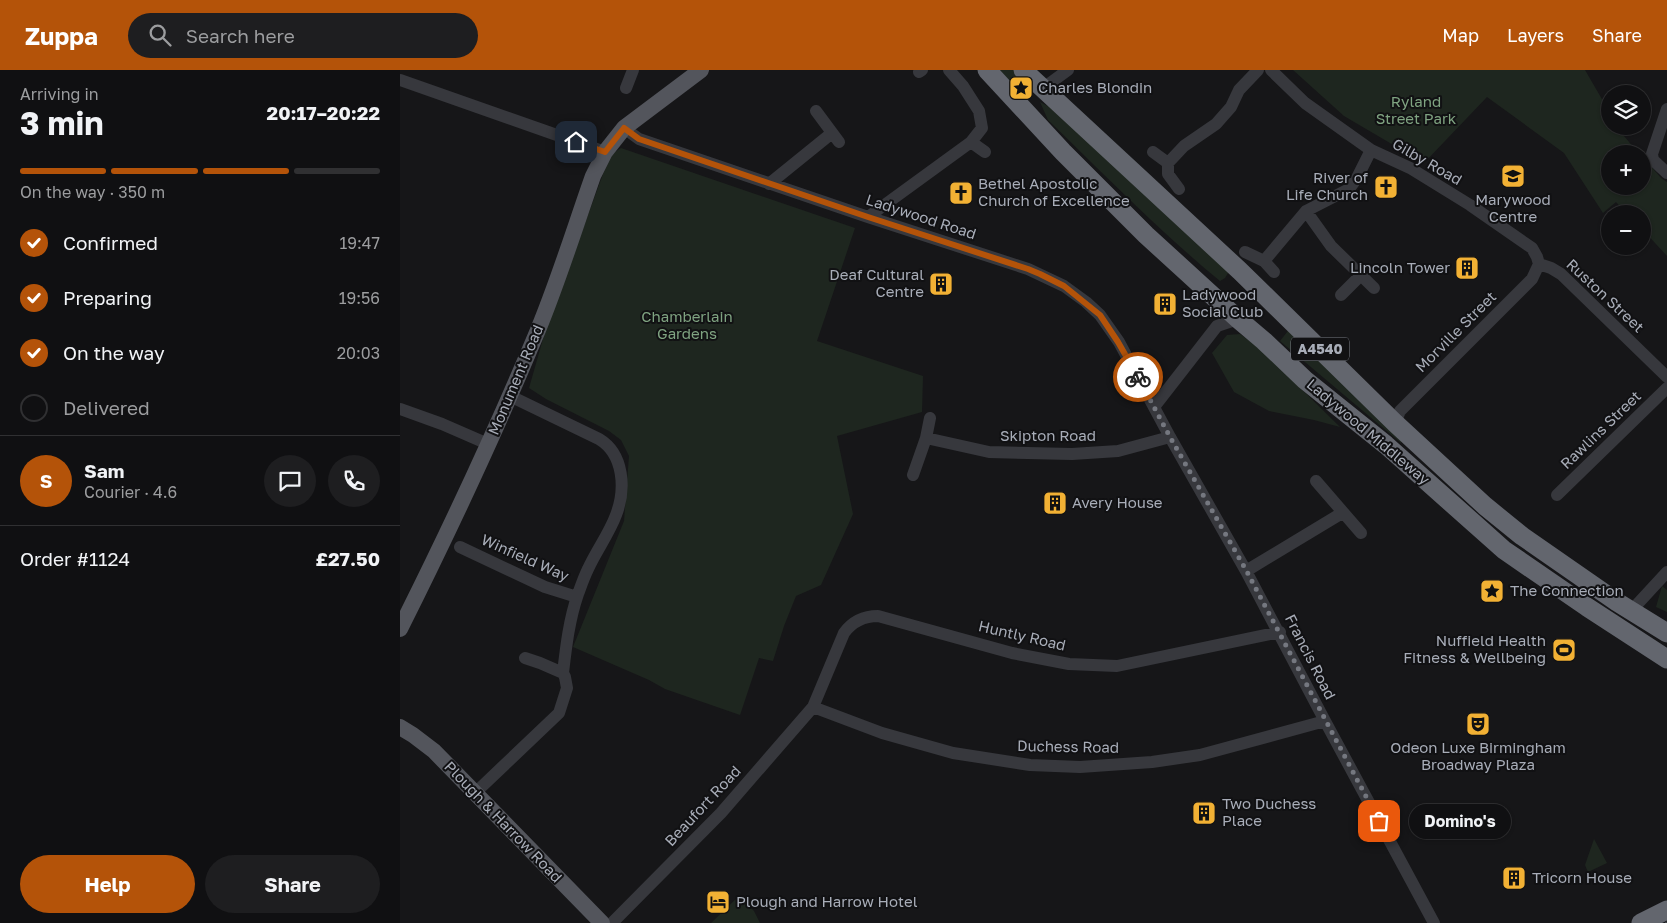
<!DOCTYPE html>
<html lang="en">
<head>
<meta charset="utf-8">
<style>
	:root { --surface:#101012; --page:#1e1e20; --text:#f1f3f6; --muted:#9c9d9f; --line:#303032; --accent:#b45309 }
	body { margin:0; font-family:"Golos Text",sans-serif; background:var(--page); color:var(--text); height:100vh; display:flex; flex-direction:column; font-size:19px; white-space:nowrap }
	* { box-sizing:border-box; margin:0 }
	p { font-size:16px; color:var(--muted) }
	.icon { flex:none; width:28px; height:28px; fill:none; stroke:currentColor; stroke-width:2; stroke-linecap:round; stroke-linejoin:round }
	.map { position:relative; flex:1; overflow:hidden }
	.side { display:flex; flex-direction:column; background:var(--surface); width:400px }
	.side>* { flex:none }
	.buttons { position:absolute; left:1201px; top:15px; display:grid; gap:10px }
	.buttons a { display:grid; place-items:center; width:50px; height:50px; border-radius:50%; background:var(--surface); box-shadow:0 1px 4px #0004,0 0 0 1px var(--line); font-size:25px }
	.pin { position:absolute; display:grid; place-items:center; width:42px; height:42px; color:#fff; margin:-21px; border-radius:10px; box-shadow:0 2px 8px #0006 }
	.courier { position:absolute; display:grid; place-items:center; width:50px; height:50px; margin:-25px; border:4px solid #b45309; border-radius:50%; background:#fff; color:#222; box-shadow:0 1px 6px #0007 }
	.bubble { position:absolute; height:35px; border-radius:18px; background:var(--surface); box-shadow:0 1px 4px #0004,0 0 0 1px var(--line); font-size:16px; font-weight:700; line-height:35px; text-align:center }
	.head em { font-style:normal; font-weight:700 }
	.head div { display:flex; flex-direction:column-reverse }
	.head { display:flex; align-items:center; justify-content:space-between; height:85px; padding:0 20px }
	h1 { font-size:32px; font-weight:700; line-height:38px }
	.bar { display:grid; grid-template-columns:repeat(4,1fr); gap:8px 5px; align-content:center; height:60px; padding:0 20px }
	.bar i { height:6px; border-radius:4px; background:var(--line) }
	.bar .on { background:var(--accent) }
	.bar p { grid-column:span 4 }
	.line { display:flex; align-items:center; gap:12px; padding:0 20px; border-top:1px solid var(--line) }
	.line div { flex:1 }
	.round { display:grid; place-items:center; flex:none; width:52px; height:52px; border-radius:26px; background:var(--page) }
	ol { padding:0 20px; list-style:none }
	li { display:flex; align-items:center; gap:15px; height:55px }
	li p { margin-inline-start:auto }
	li .icon { padding:5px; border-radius:50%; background:var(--accent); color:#fff; stroke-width:4 }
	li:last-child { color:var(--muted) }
	li i { width:28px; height:28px; border:2px solid var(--line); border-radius:50% }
	.button { display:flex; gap:10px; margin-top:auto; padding:10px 20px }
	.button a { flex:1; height:58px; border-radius:30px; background:var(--accent); color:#fff; font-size:20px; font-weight:700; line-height:58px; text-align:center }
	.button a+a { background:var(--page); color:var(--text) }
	header { display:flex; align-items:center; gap:30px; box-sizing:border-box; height:70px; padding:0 25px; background:var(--accent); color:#fff }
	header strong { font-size:24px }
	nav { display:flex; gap:28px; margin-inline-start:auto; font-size:18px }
	.search { width:350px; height:45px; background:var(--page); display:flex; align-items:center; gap:12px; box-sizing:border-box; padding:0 18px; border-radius:28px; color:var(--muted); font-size:19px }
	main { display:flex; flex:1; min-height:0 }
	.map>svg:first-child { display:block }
</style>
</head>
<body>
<header>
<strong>Zuppa</strong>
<div class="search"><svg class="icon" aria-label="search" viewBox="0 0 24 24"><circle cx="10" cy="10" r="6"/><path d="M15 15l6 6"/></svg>Search here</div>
<nav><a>Map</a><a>Layers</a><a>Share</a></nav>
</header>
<main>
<section class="side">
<div class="head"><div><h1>3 min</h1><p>Arriving in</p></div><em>20:17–20:22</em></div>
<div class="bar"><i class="on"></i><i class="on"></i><i class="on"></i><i></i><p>On the way · 350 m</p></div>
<ol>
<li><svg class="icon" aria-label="check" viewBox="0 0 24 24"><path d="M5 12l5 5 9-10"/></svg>Confirmed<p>19:47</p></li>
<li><svg class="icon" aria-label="check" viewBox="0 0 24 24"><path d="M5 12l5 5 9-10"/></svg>Preparing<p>19:56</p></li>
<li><svg class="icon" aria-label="check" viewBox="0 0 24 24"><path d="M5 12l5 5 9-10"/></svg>On the way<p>20:03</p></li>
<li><i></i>Delivered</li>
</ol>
<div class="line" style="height:90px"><b class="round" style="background:var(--accent);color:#fff">S</b><div><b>Sam</b><p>Courier · 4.6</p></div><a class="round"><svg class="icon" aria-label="chat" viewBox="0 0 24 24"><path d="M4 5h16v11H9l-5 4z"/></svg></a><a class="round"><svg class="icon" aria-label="phone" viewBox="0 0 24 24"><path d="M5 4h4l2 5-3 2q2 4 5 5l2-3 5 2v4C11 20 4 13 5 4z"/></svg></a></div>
<div class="line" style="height:65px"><div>Order #1124</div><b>£27.50</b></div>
<div class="button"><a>Help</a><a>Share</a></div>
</section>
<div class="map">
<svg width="1267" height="853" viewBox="0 0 1267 853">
	<rect width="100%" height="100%" fill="#161618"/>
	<path fill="#1e261f" d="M597 0H616L633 18 621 24Z
		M893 0H1185L1210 43V56H1218L1224 66 1239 84H1210V116H1242L1243 87 1261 108 1267 112V186L1243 160 1242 144H1227L1216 132 1203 143 1164 83 1087 27 1024 93 944 46Z
		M640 32 665 45 830 200 825 208 820 211C759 161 704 104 648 50Z
		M221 78 455 158 417 271 523 306 522 342 437 366 453 444 421 515 396 526 384 556 373 591 359 588 340 645 265 619 249 610 173 577 224 451 229 386 221 370 209 361 146 329 129 318 145 262 203 104 212 84Z
		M891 257 1000 362 1001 373 880 271Z
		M840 264 862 280 940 357 914 350 869 341 834 322 812 283 827 265Z
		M1262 516 1267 520V542L1256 537Z
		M1194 769 1207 793 1188 802 1185 795Z
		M339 826 354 841 360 853H311Z"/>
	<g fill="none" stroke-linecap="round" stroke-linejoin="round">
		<path stroke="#37383d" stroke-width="12" d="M871 0 905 33 971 80 1010 98 1070 135 1132 178 1137 187 1139 194
			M519 2 522 0
			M0 10 205 82
			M226 18 233 0
			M642 19 668 0
			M1267 39 1252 84 1253 90 1267 103
			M416 41 439 72
			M224 58 239 69 468 147 628 199 664 216 686 232 700 245 719 272 770 367 846 501 925 651 1034 853
			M571 72 585 82
			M753 82 768 93V104L779 119
			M768 93 784 76 816 54 831 37 839 20 858 0
			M369 114 432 63
			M906 141 931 176 974 218
			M468 147 571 72 582 58 579 41 563 16 549 0
			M845 182 864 191 874 202
			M864 191 906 141 949 119 957 108 971 80
			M1139 194 1151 198 1161 204 1267 307
			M941 225 961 205
			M754 337 817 256 838 249
			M0 339 42 354 88 374
			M995 353 1000 341 1132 209 1139 194
			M526 368 589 382 672 384 718 381 770 367
			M513 405 526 368 530 348
			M916 411 961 463
			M1157 425 1267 318
			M60 477 145 517 177 527
			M846 501 942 443
			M1231 541 1267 502
			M125 588 140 593 163 603
			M413 637 482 663 553 683 630 695 680 697 752 692 800 685 925 651
			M75 723 159 643 167 618 165 607 163 603C166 577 169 550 178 524 181 516 184 507 188 499 196 481 209 464 216 445 226 419 224 384 199 369L110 326
			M212 853 321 743 413 637 444 563C452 552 464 546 478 546L612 583 669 594 717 596 880 562"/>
		<path stroke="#53555c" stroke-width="16" d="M0 559C49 461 96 361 138 260 159 209 175 157 193 106L205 82 224 58 301 0
			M0 657 13 665 34 681 202 853"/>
		<path stroke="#63666e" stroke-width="19" d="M587 0 663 82 746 165 838 249 864 271 905 310 986 375 1104 480 1187 537 1267 589
			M623 0 840 201 995 353 1085 436 1122 466 1217 532 1267 563
			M1241 853 1267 840"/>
		<path stroke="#4a4c52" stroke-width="1" d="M1265 853 1267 852"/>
	</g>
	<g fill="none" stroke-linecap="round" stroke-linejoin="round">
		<path stroke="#757880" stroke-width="5" stroke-dasharray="0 9" d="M738 307 770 367 846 500 979 751"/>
		<path stroke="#b45309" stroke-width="6" d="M176 72 205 82 224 58 239 69 468 147 628 199 640 204 664 216 700 245 718 272 738 307"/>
	</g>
	<defs>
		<g id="sight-square" transform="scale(1.25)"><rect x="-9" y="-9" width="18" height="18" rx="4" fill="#f2b134" stroke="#111113"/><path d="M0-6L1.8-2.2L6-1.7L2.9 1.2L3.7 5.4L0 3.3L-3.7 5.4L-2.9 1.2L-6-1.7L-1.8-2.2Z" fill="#111"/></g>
		<g id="school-square" transform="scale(1.25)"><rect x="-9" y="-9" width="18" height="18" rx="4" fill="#f2b134" stroke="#111113"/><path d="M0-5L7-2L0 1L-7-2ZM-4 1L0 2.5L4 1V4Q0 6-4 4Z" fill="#111"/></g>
		<g id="church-square" transform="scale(1.25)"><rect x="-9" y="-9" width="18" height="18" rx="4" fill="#f2b134" stroke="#111113"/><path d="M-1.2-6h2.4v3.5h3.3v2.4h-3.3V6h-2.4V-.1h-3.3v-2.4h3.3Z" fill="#111"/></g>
		<g id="building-square" transform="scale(1.25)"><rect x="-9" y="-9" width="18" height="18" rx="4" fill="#f2b134" stroke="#111113"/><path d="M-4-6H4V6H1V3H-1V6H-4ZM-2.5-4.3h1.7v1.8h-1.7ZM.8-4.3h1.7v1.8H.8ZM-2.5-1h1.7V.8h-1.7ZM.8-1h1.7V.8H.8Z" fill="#111"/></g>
		<g id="stadium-square" transform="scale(1.25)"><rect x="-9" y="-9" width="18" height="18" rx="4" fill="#f2b134" stroke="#111113"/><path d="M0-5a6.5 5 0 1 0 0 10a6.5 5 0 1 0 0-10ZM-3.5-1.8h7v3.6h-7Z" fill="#111"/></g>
		<g id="theatre-square" transform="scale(1.25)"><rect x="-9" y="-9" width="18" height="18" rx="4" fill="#f2b134" stroke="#111113"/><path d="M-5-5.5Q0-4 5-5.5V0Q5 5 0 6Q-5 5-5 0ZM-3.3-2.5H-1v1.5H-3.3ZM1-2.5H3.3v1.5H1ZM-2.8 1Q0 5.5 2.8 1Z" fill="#111"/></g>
		<g id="hotel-square" transform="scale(1.25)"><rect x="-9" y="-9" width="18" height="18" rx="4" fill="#f2b134" stroke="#111113"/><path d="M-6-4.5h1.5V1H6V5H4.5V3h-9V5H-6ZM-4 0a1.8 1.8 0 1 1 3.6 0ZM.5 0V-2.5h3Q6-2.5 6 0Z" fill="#111"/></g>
	</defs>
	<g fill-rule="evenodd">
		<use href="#sight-square" x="621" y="18"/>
		<use href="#school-square" x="1113" y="106"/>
		<use href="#church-square" x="986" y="117"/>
		<use href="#church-square" x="561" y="123"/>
		<use href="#building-square" x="1067" y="198"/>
		<use href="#building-square" x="541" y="214"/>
		<use href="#building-square" x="765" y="234"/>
		<use href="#building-square" x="655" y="433"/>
		<use href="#sight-square" x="1092" y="521"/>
		<use href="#stadium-square" x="1164" y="580"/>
		<use href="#theatre-square" x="1078" y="654"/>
		<use href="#building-square" x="804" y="743"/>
		<use href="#building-square" x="1114" y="808"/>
		<use href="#hotel-square" x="318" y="832"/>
	</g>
	<g text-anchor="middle" stroke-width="4" stroke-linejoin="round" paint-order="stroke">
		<rect fill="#111113" stroke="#7b7e86" stroke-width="1" x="891" y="267.5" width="58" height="23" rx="4"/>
		<g font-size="14" font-weight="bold" fill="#a8adb8">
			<text x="920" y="284">A4540</text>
		</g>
		<g font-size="15" fill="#a8adb8" stroke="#111113" text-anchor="start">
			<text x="638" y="23">Charles Blondin</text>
			<text x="968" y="113" text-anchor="end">River of<tspan x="968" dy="17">Life Church</tspan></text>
			<text x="578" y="119">Bethel Apostolic<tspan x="578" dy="17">Church of Excellence</tspan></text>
			<text x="1113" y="135" text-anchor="middle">Marywood<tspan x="1113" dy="17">Centre</tspan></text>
			<text x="1050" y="203" text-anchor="end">Lincoln Tower</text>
			<text x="524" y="210" text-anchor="end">Deaf Cultural<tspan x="524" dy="17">Centre</tspan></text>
			<text x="782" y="230">Ladywood<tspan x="782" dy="17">Social Club</tspan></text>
			<text x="672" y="438">Avery House</text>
			<text x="1110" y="526">The Connection</text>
			<text x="1146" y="576" text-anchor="end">Nuffield Health<tspan x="1146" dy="17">Fitness &amp; Wellbeing</tspan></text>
			<text x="1078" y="683" text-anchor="middle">Odeon Luxe Birmingham<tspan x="1078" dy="17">Broadway Plaza</tspan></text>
			<text x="822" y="739">Two Duchess<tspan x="822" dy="17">Place</tspan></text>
			<text x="1132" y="813">Tricorn House</text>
			<text x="336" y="837">Plough and Harrow Hotel</text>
		</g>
		<g font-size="15" fill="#7fa381" stroke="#111113">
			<text x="1016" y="37">Ryland<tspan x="1016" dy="17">Street Park</tspan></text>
			<text x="287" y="252">Chamberlain<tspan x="287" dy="17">Gardens</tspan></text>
		</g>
		<g font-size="15" fill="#a8adb8" stroke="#111113">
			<text transform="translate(1027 92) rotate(30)" y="5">Gilby Road</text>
			<text transform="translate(521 147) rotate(18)" y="5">Ladywood Road</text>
			<text transform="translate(1205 226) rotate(43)" y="5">Ruston Street</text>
			<text transform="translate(1056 262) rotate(-45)" y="5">Morville Street</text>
			<text transform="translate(116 310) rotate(-67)" y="5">Monument Road</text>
			<text transform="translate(1201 360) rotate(-44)" y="5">Rawlins Street</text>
			<text transform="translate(968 362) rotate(40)" y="5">Ladywood Middleway</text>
			<text x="648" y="371">Skipton Road</text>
			<text transform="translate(125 488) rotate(24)" y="5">Winfield Way</text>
			<text transform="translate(622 566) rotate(13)" y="5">Huntly Road</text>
			<text transform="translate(910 587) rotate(63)" y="5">Francis Road</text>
			<text transform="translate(668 677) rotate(1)" y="5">Duchess Road</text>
			<text transform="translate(303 736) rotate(-47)" y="5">Beaufort Road</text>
			<text transform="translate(103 752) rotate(46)" y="5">Plough &amp; Harrow Road</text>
		</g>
	</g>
</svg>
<div class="buttons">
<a><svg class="icon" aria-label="layers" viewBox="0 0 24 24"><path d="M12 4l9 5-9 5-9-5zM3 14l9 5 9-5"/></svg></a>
<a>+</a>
<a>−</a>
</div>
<div class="pin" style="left:979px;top:751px;background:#ea580c"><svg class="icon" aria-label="bag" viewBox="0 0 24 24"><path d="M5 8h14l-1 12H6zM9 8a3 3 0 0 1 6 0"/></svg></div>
<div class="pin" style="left:176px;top:72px;background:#1f2937"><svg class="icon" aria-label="home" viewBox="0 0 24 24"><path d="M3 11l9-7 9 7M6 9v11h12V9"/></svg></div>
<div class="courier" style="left:738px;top:307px"><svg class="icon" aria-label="bike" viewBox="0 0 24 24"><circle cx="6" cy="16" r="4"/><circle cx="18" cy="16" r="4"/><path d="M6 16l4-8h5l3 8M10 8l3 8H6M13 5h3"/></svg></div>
<div class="bubble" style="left:1009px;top:734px;width:102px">Domino's</div>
</div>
</main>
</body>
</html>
